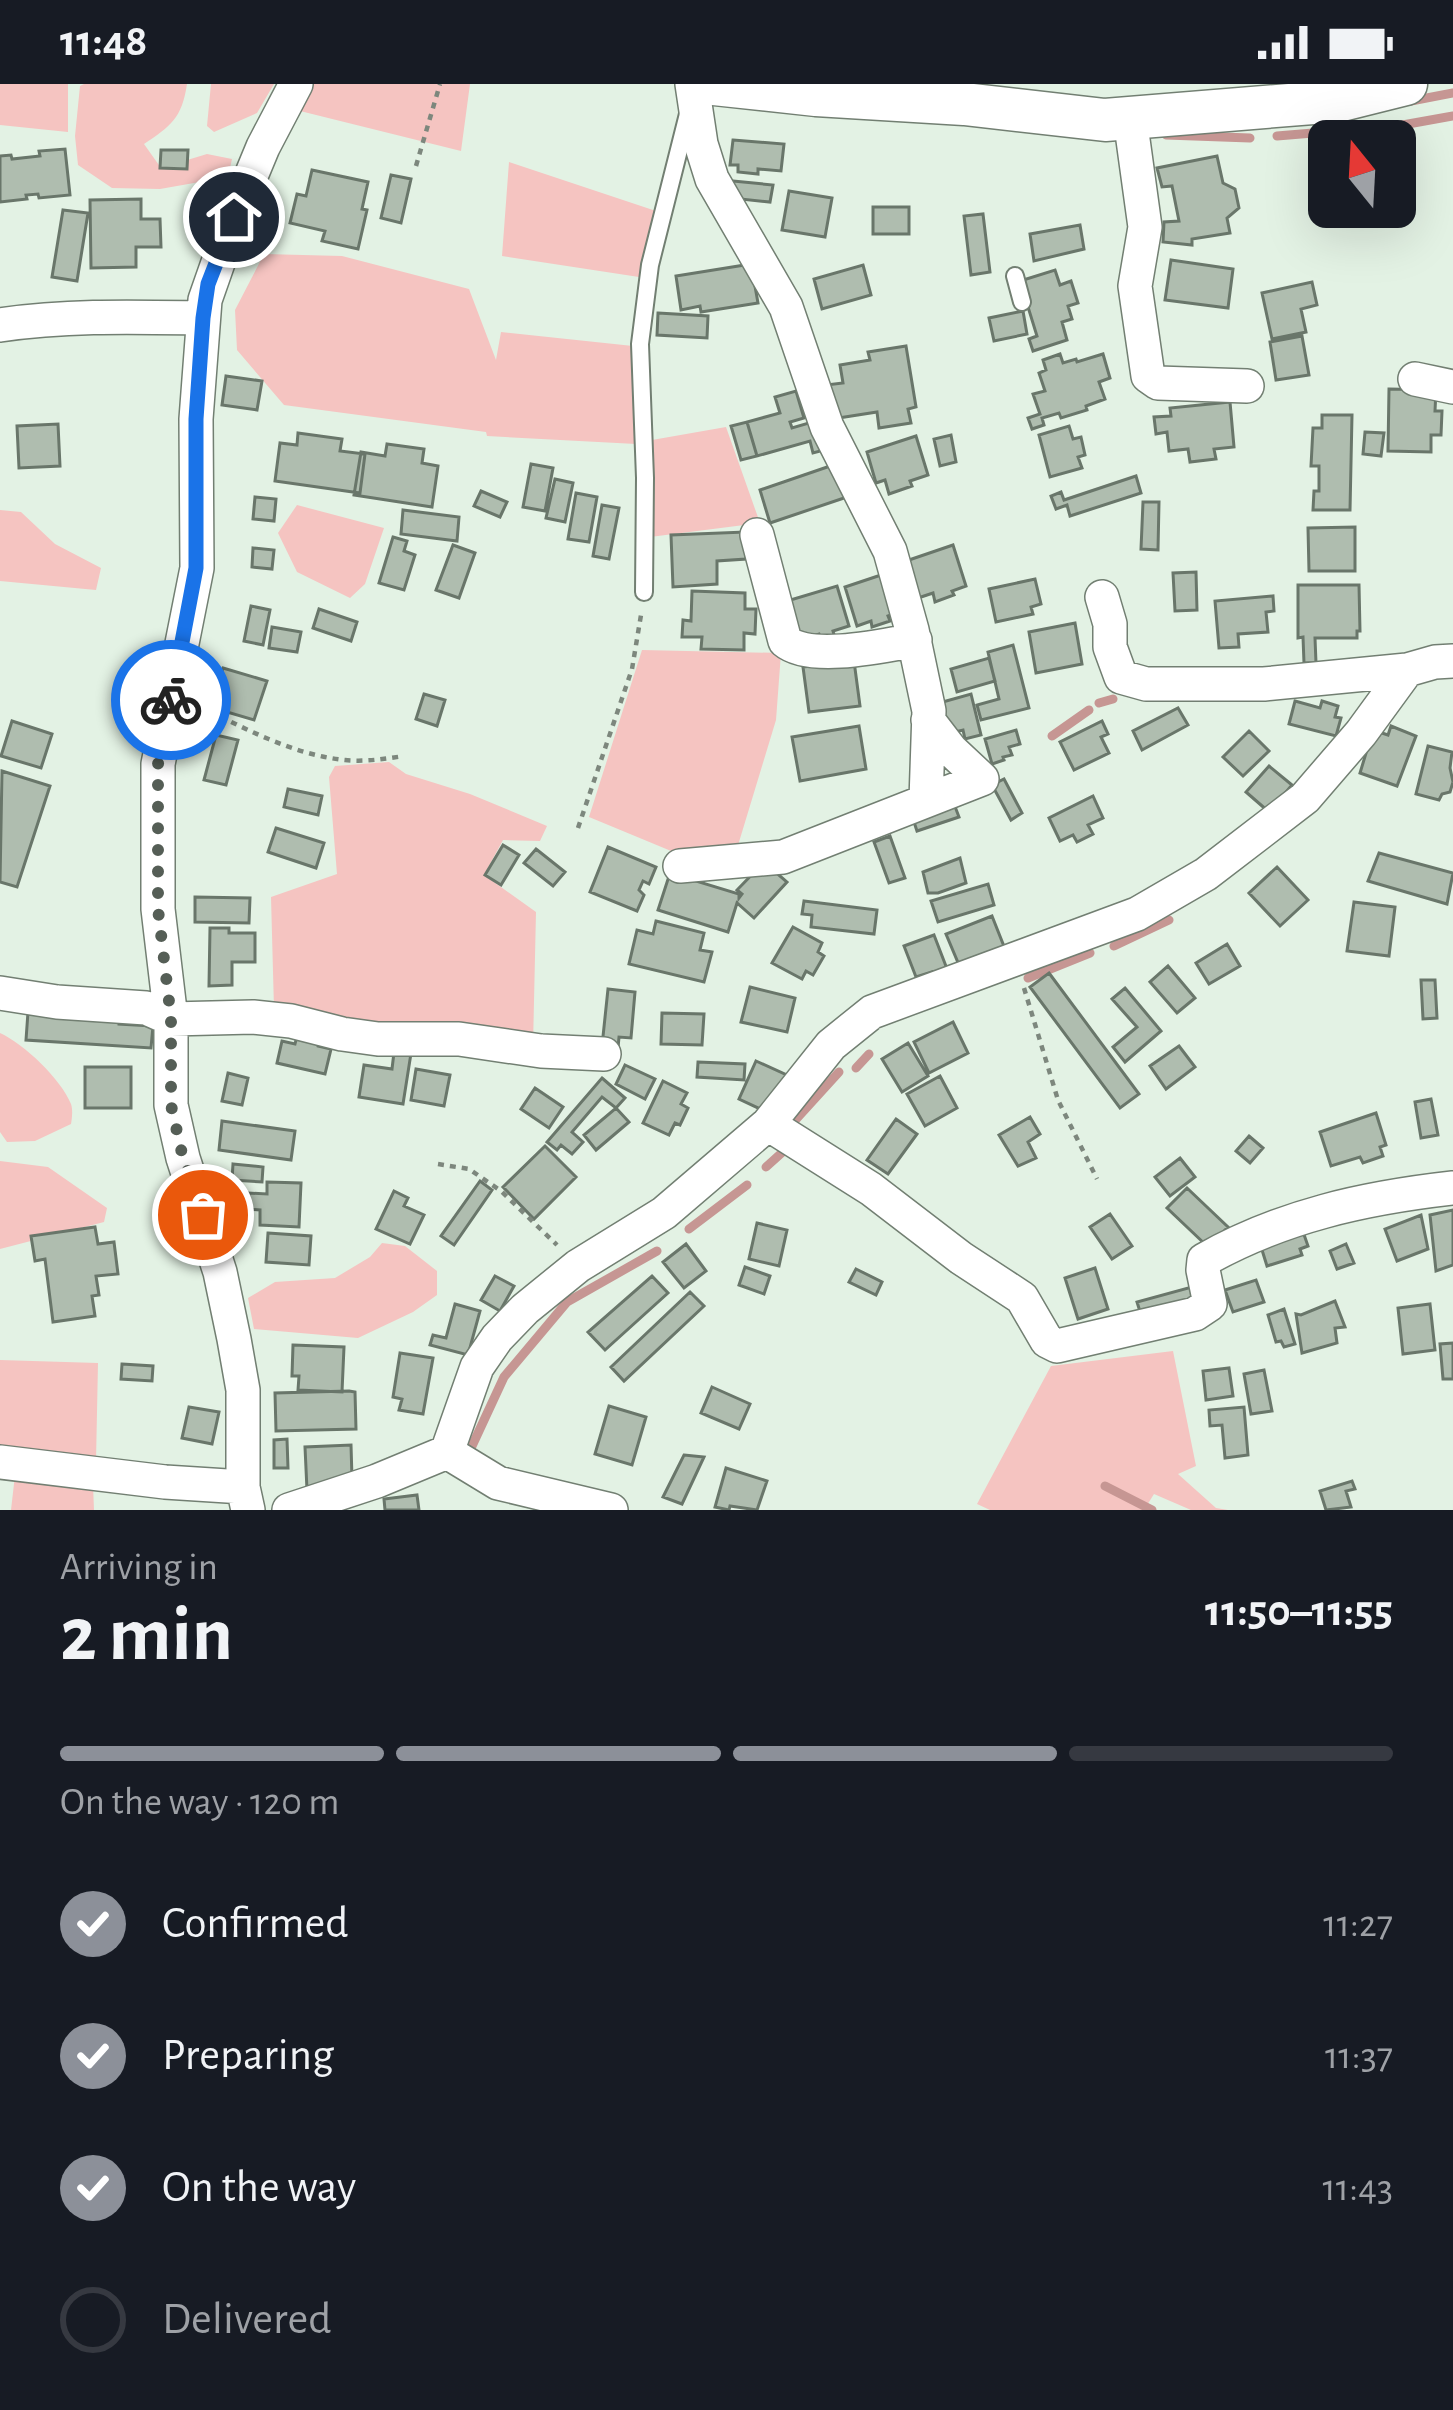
<!DOCTYPE html>
<html lang="en">
<head>
<meta charset="utf-8">
<style>
	:root { --surface:#171b24; --page:#242831; --text:#f1f3f6; --muted:#9ea1a6; --line:#363941; --accent:#8c9099 }
	body { margin:0; font-family:"Alegreya Sans",sans-serif; background:var(--page); color:var(--text); height:100vh; display:flex; flex-direction:column; font-size:45px; white-space:nowrap }
	* { box-sizing:border-box; margin:0 }
	p { font-size:39px; color:var(--muted) }
	.icon { flex:none; width:66px; height:66px; fill:none; stroke:currentColor; stroke-width:2; stroke-linecap:round; stroke-linejoin:round }
	.map { position:relative; height:1426px; overflow:hidden }
	.sheet { display:flex; flex-direction:column; background:var(--surface); flex:1 }
	.sheet>* { flex:none }
	.needle { width:78px; rotate:342deg }
	.fabs { position:absolute; left:1308px; top:36px; display:grid; gap:24px }
	.fabs a { display:grid; place-items:center; width:108px; height:108px; border-radius:18px; background:var(--surface); box-shadow:0 12px 48px #0002; font-size:60px }
	.pin { position:absolute; display:grid; place-items:center; width:102px; height:102px; color:#fff; margin:-51px; border:6px solid #fff; border-radius:50%; box-shadow:0 3px 12px #0007 }
	.courier { position:absolute; display:grid; place-items:center; width:120px; height:120px; margin:-60px; border:9px solid #1a73e8; border-radius:50%; background:#fff; color:#222; box-shadow:0 3px 15px #0007 }
	.overview em { font-style:normal; font-weight:700 }
	.overview div { display:flex; flex-direction:column-reverse }
	.overview { display:flex; align-items:center; justify-content:space-between; height:204px; padding:0 60px }
	h1 { font-size:78px; font-weight:700; line-height:90px }
	.bar { display:grid; grid-template-columns:repeat(4,1fr); gap:18px 12px; align-content:center; height:144px; padding:0 60px }
	.bar i { height:15px; border-radius:9px; background:var(--line) }
	.bar .selected { background:var(--accent) }
	.bar p { grid-column:span 4 }
	ol { padding:0 60px; list-style:none }
	li { display:flex; align-items:center; gap:36px; height:132px }
	li p { margin-inline-start:auto }
	li .icon { padding:12px; border-radius:50%; background:var(--accent); color:#fff; stroke-width:4 }
	li:last-child { color:var(--muted) }
	li i { width:66px; height:66px; border:6px solid var(--line); border-radius:50% }
	.status { display:flex; justify-content:space-between; align-items:center; height:84px; padding:0 60px; background:var(--surface); direction:ltr }
	.status svg { height:33px; fill:currentColor }
	.map>svg:first-child { display:block }
</style>
</head>
<body>
<div class="status"><b>11:48</b><svg viewBox="0 0 49 12"><path d="M0 12V9h3v3zM5 12V6h3v6zM10 12V3h3v9zM15 12V0h3v12zM26 1h20v11H26zM47 4h2v5h-2z"/></svg></div>
<div class="map">
<svg width="1453" height="1426" viewBox="0 0 1453 1426">
	<rect width="100%" height="100%" fill="#e3f2e4"/>
	<path fill="#f5c4c1" d="M0 0H68V48L0 41Z
		M84 0H187C182 34 171 42 144 60L161 84 207 70 232 75 228 93 160 105 112 104 78 81 75 52 80 2Z
		M211 0H274L257 29 214 48 207 42Z
		M313 0H470L461 67 296 26Z
		M509 78 656 127 639 193 502 172Z
		M264 170 342 172 469 205 496 276 501 248 633 262 636 360 487 352 486 348 284 321 237 266 235 226Z
		M726 343 760 439 650 453 652 356Z
		M297 421 384 444 365 500 350 514 297 488 278 449Z
		M0 426 21 428 55 460 101 484 96 506 0 497Z
		M642 566 781 569 776 636 729 791 589 733Z
		M389 678 406 690 470 710 547 742 540 757 503 756 484 791 536 828 533 962 274 925 271 813 337 790 329 693 335 682Z
		M0 949C24 960 61 995 71 1020 73 1026 72 1034 71 1040L35 1057 7 1058 0 1048Z
		M0 1077 48 1083 107 1124 104 1138 0 1165Z
		M382 1159 405 1162 437 1187V1211L413 1228 358 1254 254 1245 248 1214 275 1198 335 1194 370 1173Z
		M1173 1267 1196 1382 1178 1390 1216 1424 1228 1426H1191L1154 1410 1144 1426H990L977 1420 1051 1282Z
		M0 1276 98 1279 96 1377 0 1363Z
		M15 1391 93 1401 94 1426H11Z"/>
	<g fill="none" stroke-linecap="round" stroke-linejoin="round">
		<path stroke="#c69693" stroke-width="9" d="M1411 17 1453 9
			M1166 51 1250 54
			M1277 52 1397 42 1453 32
			M1099 619 1113 615
			M1052 652 1089 626
			M1114 862 1169 836
			M1028 894 1090 869
			M856 984 869 970
			M789 1043 839 988
			M766 1083 786 1065
			M689 1145 747 1101
			M472 1362 504 1293 567 1218 657 1167
			M1105 1402 1152 1426"/>
	</g>
	<path fill="#afbdaf" stroke="#69766a" stroke-width="3" d="M733 56 784 60 781 87 758 85V90L738 88V81H730Z
		M65 65 70 111 39 114 38 110 26 111 27 115 0 118V72L11 71 12 75 40 72 39 67Z
		M161 66H188L187 85 160 84Z
		M1217 72 1223 99 1235 105 1239 124 1227 134 1230 149 1192 155V161L1163 158 1164 138 1179 137 1172 102 1162 103 1157 84Z
		M312 86 368 98 362 125 367 126 358 165 322 157 325 147 290 139 297 110 306 112Z
		M391 91 411 95 401 139 381 134Z
		M733 97 773 101 770 118 731 114Z
		M789 107 832 114 825 153 782 146Z
		M141 115V135H160L161 163H136V183L91 184 90 116Z
		M873 123H909V150H873Z
		M63 126 88 129 77 197 52 193Z
		M983 130 990 188 971 191 964 132Z
		M1080 141 1084 165 1034 177 1030 150Z
		M1171 176 1233 185 1228 224 1165 216Z
		M751 180 758 219 701 228 700 222 681 226 676 192Z
		M863 181 871 211 822 225 814 195Z
		M1055 186 1060 201 1071 197 1078 219 1068 222 1072 235 1062 238 1067 256 1033 267 1029 255 1037 252 1020 197Z
		M1312 198 1317 221 1301 225 1306 248 1272 255 1262 209Z
		M1023 227 1027 250 994 257 989 234Z
		M658 229 708 232 707 254 657 251Z
		M1302 252 1309 291 1276 296 1270 258Z
		M906 262 916 323 908 325 911 339 879 344 877 328 832 335 826 301 843 299 840 281 870 276 868 268Z
		M1060 270 1063 279 1076 275 1077 278 1103 270 1110 294 1099 298 1105 315 1086 322 1087 326 1061 334 1059 329 1042 334 1044 341 1032 345 1028 334 1040 330 1033 310 1045 307 1039 289 1046 286 1043 276Z
		M226 292 262 297 257 326 222 321Z
		M1389 305 1436 306 1435 327H1442L1441 351H1431V368L1388 367Z
		M796 307 804 334 790 338 792 344 819 336 828 365 813 369 810 357 757 372 747 338 780 329 775 313Z
		M1230 318 1234 363 1214 365 1216 375 1190 378 1188 365 1169 367 1167 348 1156 350 1154 333 1171 332 1170 324Z
		M1322 331H1352L1350 426H1313L1314 407H1319V382H1311L1313 344H1322Z
		M747 338 757 372 741 376 731 342Z
		M58 340 60 382 19 384 17 342Z
		M1069 342 1073 355 1081 353 1085 371 1078 373 1082 384 1050 393 1039 351Z
		M1365 348 1384 349 1381 372 1363 370Z
		M298 349 342 355 340 367 365 370 360 409 275 397 280 359 297 361Z
		M951 351 956 378 940 382 934 355Z
		M916 352 928 391 910 397 912 402 889 410 885 396 876 399 867 368Z
		M387 360 424 365 422 379 438 382 432 423 354 411 361 368 385 372Z
		M531 380 553 384 545 427 523 423Z
		M836 380 847 413 770 439 760 406Z
		M1136 392 1141 409 1070 432 1067 421 1056 425 1051 412 1061 408 1064 416Z
		M555 395 573 399 565 438 546 434Z
		M481 407 507 418 500 433 474 422Z
		M576 409 597 413 589 458 568 455Z
		M255 413 276 415 274 437 253 435Z
		M1143 418H1159L1158 466 1141 465Z
		M602 421 619 424 609 475 593 472Z
		M403 426 459 433 457 457 401 450Z
		M1355 443V487H1309L1308 444Z
		M745 448 746 475 717 477V500L673 503 671 451Z
		M393 453 407 457 404 467 415 471 404 506 379 499Z
		M453 461 475 469 459 514 436 506Z
		M953 461 966 502 952 507 954 511 935 518 933 509 918 514 906 477Z
		M253 464 274 466 272 485 252 483Z
		M890 488 903 527 888 532 890 537 872 543 871 537 857 542 845 503Z
		M1196 488 1197 526 1175 527 1173 489Z
		M1035 495 1041 520 1031 523 1033 530 996 538 989 505Z
		M1298 501H1359L1360 547H1357V554H1315L1316 579H1304L1303 553 1298 554Z
		M837 502 849 542 833 547 835 554 822 558 819 550 799 556 787 517Z
		M692 507 745 509V525H756L755 550 744 549V566L701 565 702 553H682L683 536 691 537Z
		M1273 512 1274 527 1266 528 1268 548 1238 550 1239 563 1219 564 1215 517Z
		M251 522 270 526 263 561 244 557Z
		M319 525 357 538 351 557 313 544Z
		M1075 539 1082 580 1036 589 1029 548Z
		M272 543 301 548 297 568 269 564Z
		M1013 561 1029 624 981 636 977 621 999 615 988 568Z
		M989 574 995 597 957 608 951 585Z
		M854 577 860 622 809 628 803 583Z
		M223 584 267 597 254 636 210 623Z
		M424 610 445 616 437 642 416 635Z
		M971 610 981 651 965 655 963 646 951 649 932 621Z
		M1295 617 1320 624 1322 617 1338 622 1335 633 1341 634 1336 652 1289 640Z
		M1178 624 1188 641 1142 666 1133 647Z
		M12 637 52 650 41 684 1 672Z
		M1102 637 1108 650 1101 653 1109 669 1074 686 1060 658Z
		M859 642 866 685 800 697 792 653Z
		M1391 642 1416 652 1397 702 1360 689 1373 646 1388 651Z
		M1016 646 1020 660 1009 663 1012 671 1003 673 1004 676 992 680 985 655Z
		M1249 647 1269 667 1243 692 1223 673Z
		M216 651 238 656 226 701 204 696Z
		M1428 662 1452 668 1450 684 1453 698 1450 708 1442 710 1439 716 1416 710Z
		M1269 682 1292 701 1269 728 1246 708Z
		M2 687 50 702 17 803 0 798Z
		M1004 695 1022 729 1011 736 992 701Z
		M288 705 322 712 318 731 284 723Z
		M951 712 959 733 917 747 910 726Z
		M1093 712 1103 734 1088 741 1093 750 1077 758 1073 751 1060 757 1049 734Z
		M276 744 324 759 316 784 268 768Z
		M890 752 905 794 889 799 874 758Z
		M503 761 519 771 501 801 485 791Z
		M608 763 656 783 649 800 643 797 639 806 644 811 637 827 590 808Z
		M536 765 565 788 553 802 524 779Z
		M1379 769 1453 789 1447 820 1368 797Z
		M960 774 966 799 938 809H928L923 788Z
		M764 778 787 798 754 834 737 819 728 848 658 826 670 789 739 810V814L742 810 737 806Z
		M1277 783 1308 816 1280 842 1249 809Z
		M988 800 994 821 938 838 931 817Z
		M195 813 250 814 249 839 195 838Z
		M804 817 877 826 874 850 811 843 812 831 802 830Z
		M1354 818 1395 823 1389 872 1347 867Z
		M992 832 1007 870 962 888 946 850Z
		M656 837 704 849 700 866 712 868 704 898 629 880 637 846 653 850Z
		M793 843 822 859 818 868 824 872 813 891 806 887 802 895 772 879Z
		M210 844H229V849H255V878H232V901L209 902Z
		M934 851 949 890 934 895 932 888 916 893 904 862Z
		M1227 860 1240 882 1209 900 1196 879Z
		M1168 882 1195 914 1177 929 1150 898Z
		M1049 889 1139 1010 1120 1024 1030 903Z
		M1421 896H1435L1437 934 1423 935Z
		M750 903 795 914 787 948 741 938Z
		M1125 904 1161 947 1125 978 1113 963 1137 943 1112 915Z
		M608 905 635 908 631 954 619 953 618 964 602 962Z
		M28 928 119 934V940L153 942 151 964 26 956Z
		M662 929 704 930 702 961 661 960Z
		M953 938 968 969 929 989 914 958Z
		M297 952 317 957 318 962 331 965 325 990 277 979 282 957 295 960Z
		M908 959 928 992 902 1008 882 975Z
		M395 960 412 963 403 1020 359 1013 364 981 392 985Z
		M1179 962 1195 983 1166 1005 1150 982Z
		M756 977 789 992 771 1030 739 1015Z
		M698 978 745 980 744 996 697 993Z
		M625 981 655 995 645 1015 616 1000Z
		M85 983H131V1024H85Z
		M416 985 450 991 444 1022 411 1016Z
		M228 989 248 994 242 1021 222 1017Z
		M940 992 957 1024 925 1042 907 1010Z
		M602 994 625 1014 616 1024 602 1013 572 1048 583 1058 572 1070 561 1061 557 1066 547 1058Z
		M663 997 687 1009 681 1020 688 1024 680 1041 675 1039 669 1051 643 1039Z
		M535 1004 563 1023 549 1044 521 1025Z
		M1431 1015 1438 1051 1421 1054 1415 1018Z
		M616 1024 629 1038 596 1066 584 1051Z
		M1376 1029 1386 1061 1380 1063 1383 1072 1363 1079 1360 1073 1331 1082 1320 1048Z
		M1030 1033 1040 1050 1028 1058 1036 1074 1018 1082 999 1051Z
		M896 1035 917 1050 888 1090 867 1076Z
		M222 1037 295 1047 291 1076 219 1066Z
		M1249 1052 1263 1064 1250 1079 1236 1067Z
		M545 1062 576 1093 534 1135 503 1103Z
		M1180 1074 1195 1093 1170 1112 1155 1093Z
		M233 1080 263 1083 262 1098 232 1096Z
		M480 1097 492 1106 454 1161 441 1152Z
		M267 1098 301 1099 299 1143 260 1141V1126L248 1125 249 1109 267 1110Z
		M1187 1104 1228 1143 1208 1163 1167 1124Z
		M394 1107 408 1114 404 1122 424 1131 410 1160 376 1145Z
		M1453 1126V1181L1436 1187 1430 1131Z
		M1110 1130 1132 1162 1112 1175 1090 1143Z
		M1421 1131 1428 1165 1397 1177 1385 1145Z
		M757 1139 787 1146 779 1182 749 1175Z
		M1300 1139 1308 1162 1300 1165 1302 1171 1267 1182 1258 1153Z
		M95 1143 98 1160 114 1158 118 1190 96 1192 99 1211 92 1212 95 1232 53 1238 45 1175 35 1177 31 1152Z
		M268 1149 311 1152 309 1181 266 1178Z
		M686 1160 706 1187 684 1204 663 1178Z
		M1346 1160 1354 1179 1337 1185 1330 1167Z
		M745 1183 770 1192 764 1210 739 1201Z
		M1095 1184 1108 1225 1078 1235 1065 1194Z
		M856 1185 882 1198 876 1211 849 1198Z
		M495 1192 514 1202 500 1227 481 1216Z
		M652 1192 668 1209 605 1266 588 1248Z
		M1256 1196 1264 1218 1233 1228 1225 1206Z
		M1199 1201 1203 1218 1142 1234 1137 1218Z
		M690 1208 704 1222 624 1297 611 1283Z
		M1335 1217 1345 1243 1335 1244 1337 1259 1302 1269 1296 1230 1301 1231Z
		M455 1220 480 1227 468 1271 430 1261 433 1251 446 1254Z
		M1430 1220 1435 1266 1403 1270 1398 1224Z
		M1284 1225 1295 1260 1284 1263 1281 1257 1276 1258 1268 1231Z
		M1453 1259V1295H1443L1440 1260Z
		M293 1261 344 1263 342 1308 298 1306 299 1292H292Z
		M400 1269 433 1274 423 1330 399 1326 402 1315 393 1313Z
		M122 1280 153 1282 152 1297 121 1295Z
		M1229 1284 1233 1312 1206 1316 1203 1287Z
		M1264 1286 1272 1327 1251 1330 1244 1290Z
		M712 1303 750 1320 739 1345 701 1329Z
		M349 1307 355 1308 356 1345 276 1347 275 1309Z
		M609 1322 646 1333 632 1381 595 1370Z
		M189 1323 219 1328 212 1360 182 1354Z
		M1244 1323 1248 1371 1225 1374 1222 1341 1210 1342 1209 1326Z
		M287 1355 288 1384H274V1356Z
		M351 1361 352 1394 307 1406 305 1363Z
		M684 1371 704 1373 682 1420 663 1413Z
		M726 1384 767 1397 757 1426 730 1422 729 1426 715 1423Z
		M1352 1397 1355 1405 1346 1407 1351 1423 1326 1426 1320 1407Z
		M417 1411 419 1426H385L384 1415Z"/>
	<g fill="none" stroke-linecap="round" stroke-linejoin="round">
		<g stroke="#727f72" stroke-width="20">
			<path id="service" d="M1015 192 1022 218
				M644 508 645 394 640 260 650 181 688 30"/>
		</g>
		<g stroke="#727f72" stroke-width="36">
			<path id="minor" d="M692 0 701 60 712 95 786 223 827 343 890 467 912 546 929 627 926 716
				M1130 34 1145 143 1135 202 1148 292 1158 299 1247 302
				M0 241C67 231 135 233 203 234
				M1415 295 1453 303
				M757 451 785 557C810 578 882 562 915 556
				M1102 513 1110 540V563L1121 593 1146 600H1264L1407 586
				M680 782 783 773 982 695 951 666 928 636
				M0 909 57 918 146 924 171 935 253 933 291 937 342 950 378 955H459L541 967 604 970
				M768 1040 871 1105 961 1174 1022 1214 1047 1257 1057 1262 1195 1230 1210 1220 1203 1186 1204 1176C1282 1132 1364 1114 1453 1104
				M447 1368 498 1399 611 1426
				M0 1378 165 1398 243 1403
				M248 1426 243 1403V1306L234 1255 220 1188 183 1074 171 1021V935L158 825V680L197 484 196 335 205 216 234 133 263 63 296 0
				M289 1426 377 1397 447 1368 477 1283 497 1254 525 1225 578 1182 664 1129 768 1040 831 961 872 928 1137 830 1206 790 1305 714 1361 649 1407 586 1435 578 1453 577"/>
		</g>
		<g stroke="#727f72" stroke-width="45">
			<path id="tertiary" d="M714 0 816 11 964 20 1105 36 1338 17 1406 0"/>
		</g>
		<path stroke="#7d877d" stroke-width="4.5" stroke-dasharray="6 6" stroke-linecap="butt" d="M416 82 440 0
			M199 622C244 644 293 671 345 676 365 678 384 675 404 672
			M578 744 632 585 641 531
			M1024 904 1058 1016 1097 1095
			M438 1080 469 1085 501 1107 557 1161"/>
		<use href="#service" stroke="#fff" stroke-width="16"/>
		<use href="#minor" stroke="#fff" stroke-width="33"/>
		<use href="#tertiary" stroke="#fff" stroke-width="42"/>
	</g>
	<g fill="none" stroke-linecap="round" stroke-linejoin="round">
		<path stroke="#555e56" stroke-width="12" stroke-dasharray="0 21.6" d="M171 616 158 680V825L171 934V1021L183 1074 203 1131"/>
		<path stroke="#1a73e8" stroke-width="15" d="M171 616 196 484V335L203 234 208 200 234 133"/>
	</g>
</svg>
<div class="fabs">
<a><svg class="needle" viewBox="-14 -14 28 28"><path d="M0-13l5 13h-10z" fill="#e53935"/><path d="M0 13l5-13h-10z" fill="#9ea1a6"/></svg></a>
</div>
<div class="pin" style="left:203px;top:1131px;background:#ea580c"><svg class="icon" aria-label="bag" viewBox="0 0 24 24"><path d="M5 8h14l-1 12H6zM9 8a3 3 0 0 1 6 0"/></svg></div>
<div class="pin" style="left:234px;top:133px;background:#1f2937"><svg class="icon" aria-label="home" viewBox="0 0 24 24"><path d="M3 11l9-7 9 7M6 9v11h12V9"/></svg></div>
<div class="courier" style="left:171px;top:616px"><svg class="icon" aria-label="bike" viewBox="0 0 24 24"><circle cx="6" cy="16" r="4"/><circle cx="18" cy="16" r="4"/><path d="M6 16l4-8h5l3 8M10 8l3 8H6M13 5h3"/></svg></div>
</div>
<section class="sheet">
<div class="overview"><div><h1>2 min</h1><p>Arriving in</p></div><em>11:50–11:55</em></div>
<div class="bar"><i class="selected"></i><i class="selected"></i><i class="selected"></i><i></i><p>On the way · 120 m</p></div>
<ol>
<li><svg class="icon" aria-label="check" viewBox="0 0 24 24"><path d="M5 12l5 5 9-10"/></svg>Confirmed<p>11:27</p></li>
<li><svg class="icon" aria-label="check" viewBox="0 0 24 24"><path d="M5 12l5 5 9-10"/></svg>Preparing<p>11:37</p></li>
<li><svg class="icon" aria-label="check" viewBox="0 0 24 24"><path d="M5 12l5 5 9-10"/></svg>On the way<p>11:43</p></li>
<li><i></i>Delivered</li>
</ol>
</section>
</body>
</html>
